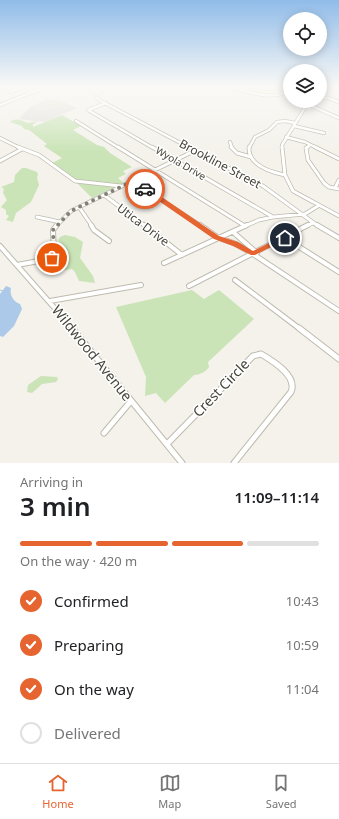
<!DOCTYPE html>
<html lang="en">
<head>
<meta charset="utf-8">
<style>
	:root { --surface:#fff; --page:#f2f2f2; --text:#202124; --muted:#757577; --line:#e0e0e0; --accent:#e6642f }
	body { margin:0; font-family:"Noto Sans",sans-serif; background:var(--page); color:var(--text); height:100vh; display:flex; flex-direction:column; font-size:15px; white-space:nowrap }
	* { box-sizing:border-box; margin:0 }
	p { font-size:13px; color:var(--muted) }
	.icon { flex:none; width:22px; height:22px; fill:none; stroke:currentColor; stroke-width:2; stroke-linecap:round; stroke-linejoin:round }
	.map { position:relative; height:463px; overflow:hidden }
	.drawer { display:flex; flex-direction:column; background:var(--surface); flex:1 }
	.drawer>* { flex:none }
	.buttons { position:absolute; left:283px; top:12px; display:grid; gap:8px }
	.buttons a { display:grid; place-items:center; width:44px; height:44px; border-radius:50%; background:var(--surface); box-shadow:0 2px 10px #0003; font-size:20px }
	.pin { position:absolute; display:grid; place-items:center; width:34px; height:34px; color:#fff; margin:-17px; border:2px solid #fff; border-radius:50%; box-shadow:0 1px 4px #0007 }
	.courier { position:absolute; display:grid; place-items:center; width:40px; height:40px; margin:-20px; border:3px solid #e6642f; border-radius:50%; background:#fff; color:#222; box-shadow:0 1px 5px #0007 }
	.overview em { font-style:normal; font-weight:600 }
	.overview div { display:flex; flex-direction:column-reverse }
	.overview { display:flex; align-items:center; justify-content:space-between; height:68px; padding:0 20px }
	h1 { font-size:26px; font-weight:600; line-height:30px }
	.bar { display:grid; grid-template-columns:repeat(4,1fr); gap:6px 4px; align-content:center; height:48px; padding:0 20px }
	.bar i { height:5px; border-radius:3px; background:var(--line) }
	.bar .selected { background:var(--accent) }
	.bar p { grid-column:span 4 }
	ol { padding:0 20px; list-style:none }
	li { display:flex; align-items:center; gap:12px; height:44px }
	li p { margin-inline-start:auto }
	li .icon { padding:4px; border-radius:50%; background:var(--accent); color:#fff; stroke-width:4 }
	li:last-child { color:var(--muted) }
	li i { width:22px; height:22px; border:2px solid var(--line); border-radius:50% }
	.dock { display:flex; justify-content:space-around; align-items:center; height:56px; border-top:1px solid var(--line); background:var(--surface); font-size:11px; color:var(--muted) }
	.dock a { display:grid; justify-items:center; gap:2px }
	.dock .selected { color:var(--accent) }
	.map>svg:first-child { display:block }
</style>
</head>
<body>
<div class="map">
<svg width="339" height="463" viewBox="0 0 339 463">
	<rect width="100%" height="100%" fill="#f4f2eb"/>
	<path fill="#e7e5d9" d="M46 100H59L77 108 44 122 19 119 31 106Z"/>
	<path fill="#cae4b7" d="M62 115 81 126 73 130 97 145 104 147 110 153 132 167 123 171 126 174 118 178 124 183 92 198 69 175 52 163 62 158 44 146 47 144 29 130 24 129 22 126 10 122C16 117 22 121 28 123L38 121 33 124V127Z
		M22 168H26L37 172 38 175 37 178 39 185 31 202 16 213 13 222 6 220 9 216 6 214V210L1 207 7 200 3 193 4 189 1 187 14 182 15 175Z
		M65 235 75 237 83 242 80 258 93 276 95 283 79 281 75 272 72 269 61 271V265L65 262 67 259 64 251V246L58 240 60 237Z
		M192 290 204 299 219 290 254 319 208 362 209 367C206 372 199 375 194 375L165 403 156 393 145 396 146 377 116 307Z
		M41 376 57 377 58 379 56 382 42 384 32 393 27 392 28 385Z"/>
	<path fill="#e3e2df" d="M71 107 76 108 44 122 20 119 31 108 48 111 57 108 64 110Z"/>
	<path fill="#adc9ea" d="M6 286 11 288C9 295 14 302 20 304L22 309 14 326 3 337 0 336V294Z"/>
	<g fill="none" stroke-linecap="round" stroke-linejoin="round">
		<path stroke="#adc9ea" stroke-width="1" d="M0 290 3 291"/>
		<g stroke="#bfbbae" stroke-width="4">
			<path id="minor-far3" d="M229 87C248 92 267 99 286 93
				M0 89 4 87
				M10 92 24 87
				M96 97 99 100 190 148
				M320 98H328L339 102
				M307 104 339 118
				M0 105 45 87
				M88 110 153 148
				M88 110 106 103
				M76 121 119 148
				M294 126 324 133
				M286 137 305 142 317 148
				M0 138 20 148
				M230 142 232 148
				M249 148 255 137 269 130 277 122 285 121 295 123
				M282 148V145L309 101
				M306 148 310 145"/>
		</g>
		<g stroke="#bfbbae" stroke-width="4.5">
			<path id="minor-far2" d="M18 147 39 155 75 181 121 186
				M118 147 245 226
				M152 147 273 217
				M188 147 263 186 318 226
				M231 147 237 153 251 157
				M249 147C248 165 270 172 285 175
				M282 147 285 175 293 191 339 216
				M308 147 306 148 308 160 324 183 329 187 339 189
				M315 147 339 159
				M0 161 22 149
				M133 181 201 226
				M335 188 339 180
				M104 195 145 226
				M79 207 92 226
				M37 217 60 222
				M56 226 71 211 196 150
				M245 226 259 220 273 217 305 214 318 206
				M306 226 313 223"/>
		</g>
		<g stroke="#bfbbae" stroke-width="6">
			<path id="minor-far1" d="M91 225 94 230 109 241
				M144 225 182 255
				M200 225 217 237 236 244 253 254 339 311
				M317 225 339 238
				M233 232 257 253
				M285 238 339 272
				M0 246 73 329
				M52 258 54 254 53 230 57 225
				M164 263 247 225
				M17 265 61 257
				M235 280 300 329
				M189 286 308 225
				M50 301 141 285"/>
		</g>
		<g stroke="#bfbbae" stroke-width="7">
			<path id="minor" d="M72 328 182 463
				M299 328 339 359
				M104 433 131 401
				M167 444 253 356 261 354C273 361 298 376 291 392L234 463"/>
		</g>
		<g stroke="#cfc99e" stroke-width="2">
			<path id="secondary" d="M234 87H241L266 91H290V93H266Z"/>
		</g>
		<use href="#minor-far3" stroke="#fff" stroke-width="2.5"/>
		<use href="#minor-far2" stroke="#fff" stroke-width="3"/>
		<use href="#minor-far1" stroke="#fff" stroke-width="4"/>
		<use href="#minor" stroke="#fff" stroke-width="5"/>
		<use href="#secondary" fill="#faf5cf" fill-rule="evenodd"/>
	</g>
	<linearGradient id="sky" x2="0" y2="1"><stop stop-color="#90bce9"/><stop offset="0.57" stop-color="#faf9f6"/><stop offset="1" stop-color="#faf9f6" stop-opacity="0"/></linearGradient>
	<rect width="339" height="152" fill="url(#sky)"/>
	<path fill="#e6642f" d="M143 187H147L219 236 238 242 253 251 283 236H288L289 238 255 255H251L233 246 214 239 143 190Z"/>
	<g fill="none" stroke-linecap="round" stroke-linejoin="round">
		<path stroke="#848177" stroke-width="4" stroke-dasharray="0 7.2" d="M52 258 54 254 53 230 71 211 133 181 145 189"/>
	</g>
	<g text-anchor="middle" stroke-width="3" stroke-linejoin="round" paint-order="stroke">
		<g font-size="10" fill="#474439" stroke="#fff">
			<text transform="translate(181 163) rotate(30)" y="4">Wyola Drive</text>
		</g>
		<g font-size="12" fill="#474439" stroke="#fff">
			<text transform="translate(220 164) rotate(28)" y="4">Brookline Street</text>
			<text transform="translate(143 225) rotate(37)" y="4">Utica Drive</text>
		</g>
		<g font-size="14" fill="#474439" stroke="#fff">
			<text transform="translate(92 353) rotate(51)" y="5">Wildwood Avenue</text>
			<text transform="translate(221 388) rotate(-46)" y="5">Crest Circle</text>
		</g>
	</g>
</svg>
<div class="buttons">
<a><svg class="icon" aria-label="locate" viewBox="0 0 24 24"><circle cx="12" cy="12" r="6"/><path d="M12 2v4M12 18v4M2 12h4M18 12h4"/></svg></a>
<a><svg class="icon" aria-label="layers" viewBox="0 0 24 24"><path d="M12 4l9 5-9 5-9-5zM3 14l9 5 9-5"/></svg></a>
</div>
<div class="pin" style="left:52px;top:258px;background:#ea580c"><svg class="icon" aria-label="bag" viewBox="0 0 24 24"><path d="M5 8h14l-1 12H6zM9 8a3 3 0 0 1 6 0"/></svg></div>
<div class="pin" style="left:285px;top:238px;background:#1f2937"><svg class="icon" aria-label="home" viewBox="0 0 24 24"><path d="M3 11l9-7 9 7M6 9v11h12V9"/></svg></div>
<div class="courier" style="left:145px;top:189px"><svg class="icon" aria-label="car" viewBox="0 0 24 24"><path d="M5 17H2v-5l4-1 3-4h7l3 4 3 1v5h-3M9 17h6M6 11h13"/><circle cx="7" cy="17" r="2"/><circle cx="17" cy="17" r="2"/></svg></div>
</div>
<section class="drawer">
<div class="overview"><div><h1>3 min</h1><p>Arriving in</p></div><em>11:09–11:14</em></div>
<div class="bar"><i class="selected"></i><i class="selected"></i><i class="selected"></i><i></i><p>On the way · 420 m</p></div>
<ol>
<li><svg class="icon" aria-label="check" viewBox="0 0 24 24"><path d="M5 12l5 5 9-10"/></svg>Confirmed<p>10:43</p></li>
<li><svg class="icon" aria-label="check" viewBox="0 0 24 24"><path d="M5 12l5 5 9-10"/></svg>Preparing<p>10:59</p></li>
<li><svg class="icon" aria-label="check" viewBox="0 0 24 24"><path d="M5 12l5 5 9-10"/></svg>On the way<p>11:04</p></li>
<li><i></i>Delivered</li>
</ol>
</section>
<nav class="dock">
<a class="selected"><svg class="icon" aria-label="home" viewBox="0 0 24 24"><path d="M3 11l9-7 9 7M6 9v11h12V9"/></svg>Home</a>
<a><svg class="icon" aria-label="map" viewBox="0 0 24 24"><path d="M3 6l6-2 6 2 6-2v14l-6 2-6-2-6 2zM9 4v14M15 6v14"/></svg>Map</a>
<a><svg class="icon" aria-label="saved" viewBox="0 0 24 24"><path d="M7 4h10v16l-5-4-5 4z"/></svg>Saved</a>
</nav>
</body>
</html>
